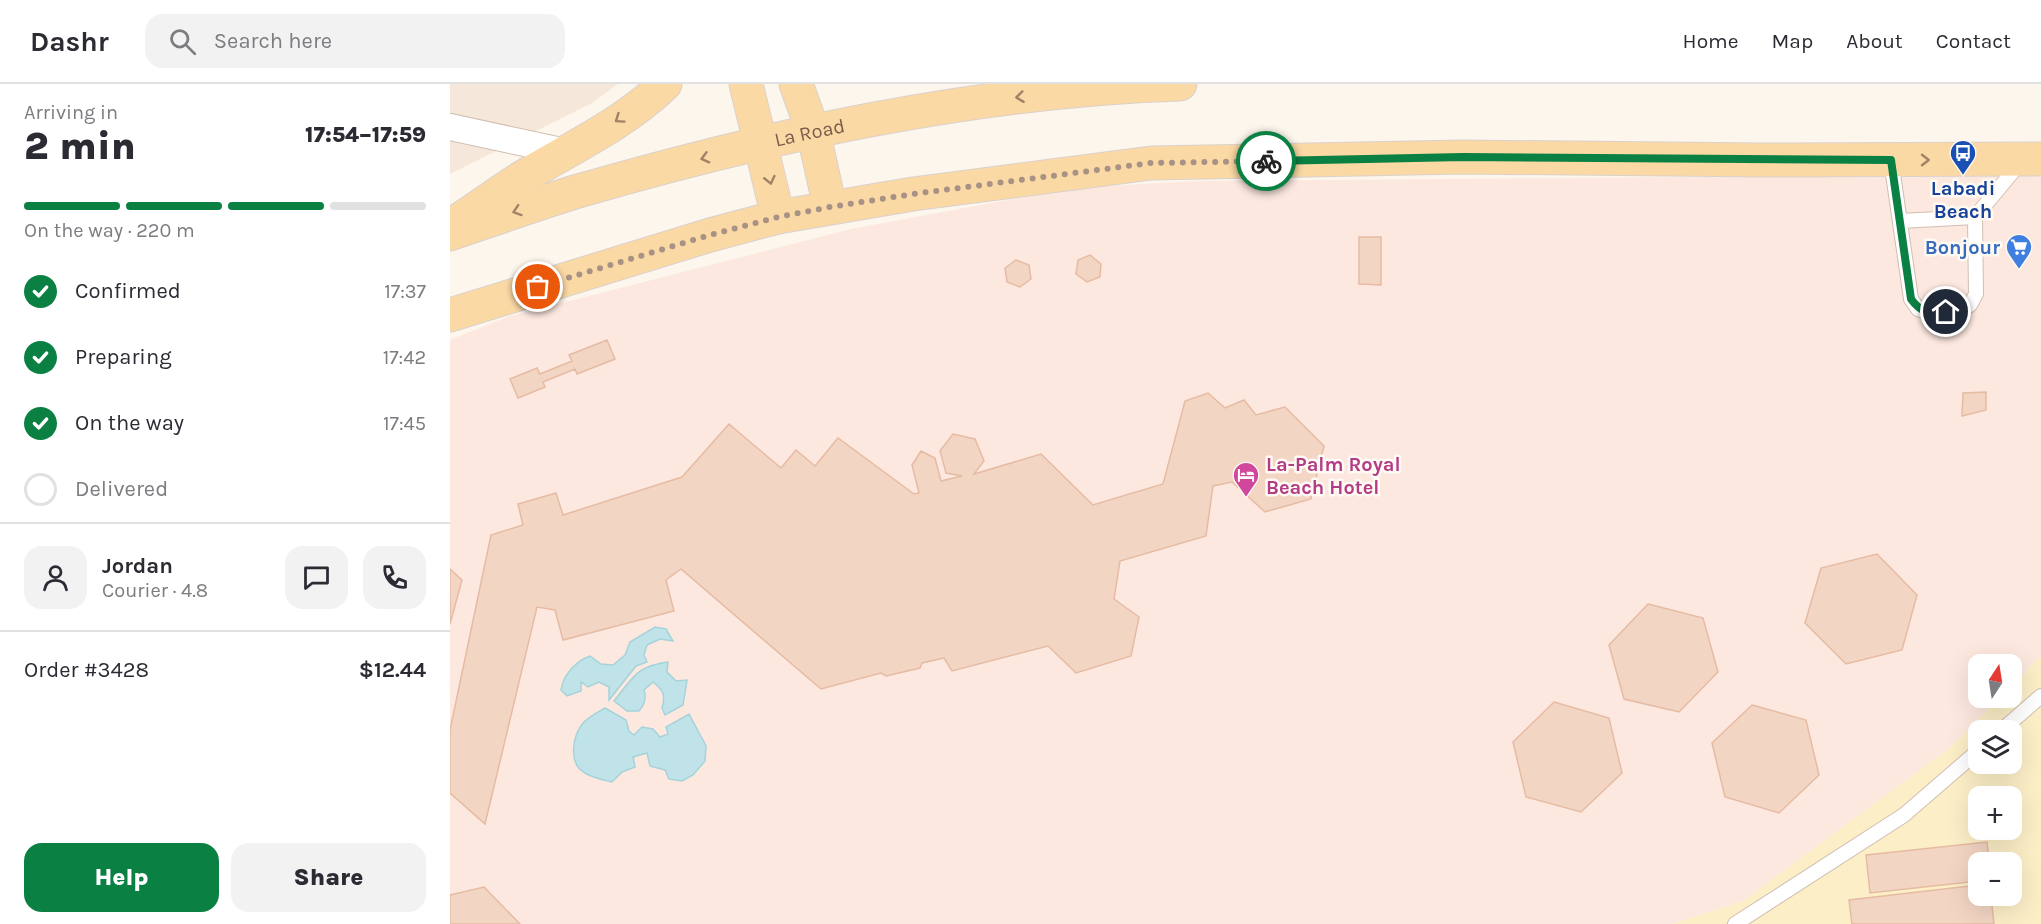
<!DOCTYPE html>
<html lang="en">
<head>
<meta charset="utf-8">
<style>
	:root { --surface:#fff; --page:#f2f2f3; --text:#2b2b33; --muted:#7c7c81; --line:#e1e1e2; --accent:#0b8043 }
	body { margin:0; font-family:Karla,sans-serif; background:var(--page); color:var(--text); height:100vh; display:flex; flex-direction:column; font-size:22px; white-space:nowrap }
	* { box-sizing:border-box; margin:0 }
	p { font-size:20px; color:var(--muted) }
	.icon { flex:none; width:33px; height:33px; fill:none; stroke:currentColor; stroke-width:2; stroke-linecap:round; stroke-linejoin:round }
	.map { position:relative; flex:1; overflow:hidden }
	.drawer { display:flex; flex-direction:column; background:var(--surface); width:450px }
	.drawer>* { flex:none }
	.needle { width:39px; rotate:12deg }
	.fabs { position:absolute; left:1518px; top:570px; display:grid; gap:12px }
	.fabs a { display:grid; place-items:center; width:54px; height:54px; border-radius:12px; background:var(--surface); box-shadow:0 6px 24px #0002; font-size:30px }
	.pin { position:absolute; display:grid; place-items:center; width:51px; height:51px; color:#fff; margin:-26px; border:3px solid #fff; border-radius:50%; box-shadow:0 2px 6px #0007 }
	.courier { position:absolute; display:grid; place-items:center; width:60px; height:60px; margin:-30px; border:4px solid #0b8043; border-radius:50%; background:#fff; color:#222; box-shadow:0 2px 8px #0007 }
	.overview em { font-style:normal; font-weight:800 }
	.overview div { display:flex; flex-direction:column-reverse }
	.overview { display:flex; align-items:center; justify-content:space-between; height:102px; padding:0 24px }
	h1 { font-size:39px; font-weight:800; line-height:45px }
	.bar { display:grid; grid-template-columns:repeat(4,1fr); gap:9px 6px; align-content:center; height:72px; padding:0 24px }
	.bar i { height:8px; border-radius:4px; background:var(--line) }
	.bar .selected { background:var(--accent) }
	.bar p { grid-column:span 4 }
	.line { display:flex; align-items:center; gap:15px; padding:0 24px; border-top:2px solid var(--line) }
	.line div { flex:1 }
	.round { display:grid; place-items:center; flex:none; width:63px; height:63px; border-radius:18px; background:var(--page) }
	ol { padding:0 24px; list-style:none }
	li { display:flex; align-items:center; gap:18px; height:66px }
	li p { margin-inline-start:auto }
	li .icon { padding:6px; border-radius:50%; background:var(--accent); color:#fff; stroke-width:4 }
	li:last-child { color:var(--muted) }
	li i { width:33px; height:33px; border:3px solid var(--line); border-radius:50% }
	.button { display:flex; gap:12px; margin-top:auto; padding:12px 24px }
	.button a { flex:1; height:69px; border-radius:18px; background:var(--accent); color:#fff; font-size:24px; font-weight:800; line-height:69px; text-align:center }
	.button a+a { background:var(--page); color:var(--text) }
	header { display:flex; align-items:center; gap:36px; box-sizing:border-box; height:84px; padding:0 30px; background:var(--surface); border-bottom:2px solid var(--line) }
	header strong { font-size:28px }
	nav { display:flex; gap:33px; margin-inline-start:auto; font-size:21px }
	.search { width:420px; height:54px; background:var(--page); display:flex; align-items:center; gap:15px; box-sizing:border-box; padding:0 21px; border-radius:18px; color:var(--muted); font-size:22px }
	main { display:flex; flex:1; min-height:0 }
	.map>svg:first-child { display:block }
</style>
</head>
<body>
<header>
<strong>Dashr</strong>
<div class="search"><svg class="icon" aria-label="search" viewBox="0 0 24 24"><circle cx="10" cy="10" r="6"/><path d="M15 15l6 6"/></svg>Search here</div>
<nav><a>Home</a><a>Map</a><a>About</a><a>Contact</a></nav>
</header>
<main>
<section class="drawer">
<div class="overview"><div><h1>2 min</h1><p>Arriving in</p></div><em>17:54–17:59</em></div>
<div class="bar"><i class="selected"></i><i class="selected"></i><i class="selected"></i><i></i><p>On the way · 220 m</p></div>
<ol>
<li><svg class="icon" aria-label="check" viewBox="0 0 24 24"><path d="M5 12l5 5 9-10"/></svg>Confirmed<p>17:37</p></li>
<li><svg class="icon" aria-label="check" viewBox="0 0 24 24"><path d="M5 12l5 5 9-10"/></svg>Preparing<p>17:42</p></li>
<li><svg class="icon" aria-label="check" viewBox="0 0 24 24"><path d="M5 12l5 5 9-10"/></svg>On the way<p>17:45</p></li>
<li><i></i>Delivered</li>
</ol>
<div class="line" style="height:108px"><a class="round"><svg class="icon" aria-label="person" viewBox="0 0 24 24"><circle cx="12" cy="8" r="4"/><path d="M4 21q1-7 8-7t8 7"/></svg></a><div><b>Jordan</b><p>Courier · 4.8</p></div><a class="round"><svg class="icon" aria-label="chat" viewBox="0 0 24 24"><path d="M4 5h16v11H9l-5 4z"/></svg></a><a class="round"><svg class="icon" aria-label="phone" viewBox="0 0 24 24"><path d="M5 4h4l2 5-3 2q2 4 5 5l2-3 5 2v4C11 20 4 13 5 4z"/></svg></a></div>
<div class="line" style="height:78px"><div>Order #3428</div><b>$12.44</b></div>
<div class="button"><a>Help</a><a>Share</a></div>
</section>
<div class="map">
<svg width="1591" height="840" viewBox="0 0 1591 840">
	<rect width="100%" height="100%" fill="#fdf6ec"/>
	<path fill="#f5e8da" d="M0 0H168L142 19 0 90Z"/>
	<path fill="#fde8e0" d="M1591 90V572L1562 601V580H1528V614H1549L1497 666 1293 817 1222 840H0V256L57 233 401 145 621 104 745 97Z"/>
	<path fill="#fcefc7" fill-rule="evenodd" d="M1591 572V840H1222L1293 817 1497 666 1549 614H1562V601ZM1528 646H1562V680H1528ZM1528 712H1562V746H1528ZM1528 778H1562V812H1528Z"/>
	<path fill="#bfe3e8" stroke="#a5d3da" stroke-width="1.5" d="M205 543 216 545 223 557 210 555 197 561 194 571 197 578 186 582 159 616V603L149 598 138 603 131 598V607L117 612 111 606C113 591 126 577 140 572L151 580 163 581 175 571 180 558Z
		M218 578 217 588 226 597 237 596 233 621 215 631 212 624C216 611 213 606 203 598L194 606C197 614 194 621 189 627H177L164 617C183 594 186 582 218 578Z
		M155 624 176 636 179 647 184 651 192 643 203 645 210 653 218 650 216 643 239 630 256 662 255 677 243 691 232 697 219 695 215 686 200 682 197 669 183 673 185 683 172 688 162 698C153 696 143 694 135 689 117 679 123 650 134 638 140 632 148 628 155 624Z"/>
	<path fill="#f3d5c3" stroke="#e6bba3" stroke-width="1.5" d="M909 153H931V201L909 200Z
		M640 171 651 180 650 193 637 198 626 190 628 176Z
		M566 176 579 181 581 195 570 203 557 198 555 184Z
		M157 256 165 275 127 290 125 285 93 298 95 303 68 314 60 295 87 284 90 290 122 277 119 271Z
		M1536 308V326L1512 332 1513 309Z
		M758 309 775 324 794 316 806 331 835 323 874 362 861 415 815 428 782 398 763 402 756 452 670 477 664 515 689 533 681 572 626 589 598 562 502 587 494 574 472 579 470 584 436 592 431 589 371 605 231 485 216 496 224 527 113 556 105 526 87 523 35 740 0 709V646L41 451 73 441 68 420 106 409 113 431 232 393 279 340 331 384 346 366 365 382 388 354 464 410 469 409 462 381 471 367 485 374 491 397 512 392 496 389 490 367 503 350 525 355 534 377 524 390 591 370 643 421 713 400 735 317Z
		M1427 470 1467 511 1452 566 1396 580 1355 539 1371 484Z
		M0 485 12 496 0 540Z
		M1198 520 1253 534 1268 588 1229 628 1174 615 1159 561Z
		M1104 618 1159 634 1172 689 1131 728 1076 713 1063 658Z
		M1302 621 1356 636 1369 691 1329 729 1275 713 1262 659Z
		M1537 758 1539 778H1528V797L1420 809 1416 771Z
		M1528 801V812H1541L1544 840H1402L1399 816Z
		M34 803 70 840H0V811Z"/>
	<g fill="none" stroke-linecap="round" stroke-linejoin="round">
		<g stroke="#d1beb0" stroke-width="16">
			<path id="lane" d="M1441 76 1461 215 1468 225 1481 230 1511 226 1520 221 1526 210 1525 133 1570 79
				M1450 137 1525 133
				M1552 646 1591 612
				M1285 840 1454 731 1528 667"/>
		</g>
		<g stroke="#d1beb0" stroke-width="28">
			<path id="street" d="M0 43 116 68"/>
		</g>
		<g stroke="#dad1cd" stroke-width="35">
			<g id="primary">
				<path d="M296 0 328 133"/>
				<path d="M346 0 363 47 380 123"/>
				<path d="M12 134C32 121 52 106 73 93 121 64 175 39 215 0"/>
				<path id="s1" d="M0 150C41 136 83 121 125 108 321 51 524 7 730 0"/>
				<path d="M0 231 260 151 328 133 463 110 701 79 1013 73 1313 76 1591 75"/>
			</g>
		</g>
		<use href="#lane" stroke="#fff" stroke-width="14"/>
		<use href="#street" stroke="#fff" stroke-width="26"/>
		<use href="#primary" stroke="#fbd9a5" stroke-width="33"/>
	</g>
	<defs><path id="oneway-chevron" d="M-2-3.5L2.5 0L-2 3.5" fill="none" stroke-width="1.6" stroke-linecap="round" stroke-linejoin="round" transform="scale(1.5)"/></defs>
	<g stroke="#a18267">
		<use href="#oneway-chevron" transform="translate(570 13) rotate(173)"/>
		<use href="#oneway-chevron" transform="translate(169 35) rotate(145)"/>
		<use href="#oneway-chevron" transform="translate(255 74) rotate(165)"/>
		<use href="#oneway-chevron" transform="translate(1475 76)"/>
		<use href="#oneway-chevron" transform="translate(320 96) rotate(77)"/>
		<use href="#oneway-chevron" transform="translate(67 127) rotate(162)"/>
	</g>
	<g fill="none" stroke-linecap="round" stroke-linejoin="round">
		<path stroke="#a89285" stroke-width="6" stroke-dasharray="0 10.8" d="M88 203 260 151 328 133 380 123 463 110 701 79 816 77"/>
		<path stroke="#0b8043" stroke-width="8" d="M816 77 1013 73 1441 76 1461 215C1471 229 1480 230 1496 228"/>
	</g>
	<defs>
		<g id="bus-pin" transform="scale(1.35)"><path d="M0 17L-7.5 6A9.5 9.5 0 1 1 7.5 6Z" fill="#1a4fb4" stroke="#fffaf3"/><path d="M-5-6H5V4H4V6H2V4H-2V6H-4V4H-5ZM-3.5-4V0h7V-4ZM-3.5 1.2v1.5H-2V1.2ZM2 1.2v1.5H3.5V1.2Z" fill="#fff"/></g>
		<g id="supermarket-pin" transform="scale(1.35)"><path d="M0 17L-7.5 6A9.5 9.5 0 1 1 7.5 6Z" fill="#3f7fe0" stroke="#fffaf3"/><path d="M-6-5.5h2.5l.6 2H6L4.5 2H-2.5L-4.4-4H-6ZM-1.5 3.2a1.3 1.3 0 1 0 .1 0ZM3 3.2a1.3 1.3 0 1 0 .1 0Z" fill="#fff"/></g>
		<g id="hotel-pin" transform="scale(1.35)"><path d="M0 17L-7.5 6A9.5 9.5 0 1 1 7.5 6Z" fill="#d1479c" stroke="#fffaf3"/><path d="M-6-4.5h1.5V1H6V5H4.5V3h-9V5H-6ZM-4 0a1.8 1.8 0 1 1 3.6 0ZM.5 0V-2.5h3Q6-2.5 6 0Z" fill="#fff"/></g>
	</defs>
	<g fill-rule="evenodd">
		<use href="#bus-pin" x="1513" y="69"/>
		<use href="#supermarket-pin" x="1569" y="163"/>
		<use href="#hotel-pin" x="796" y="391"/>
	</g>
	<g text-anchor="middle" stroke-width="5" stroke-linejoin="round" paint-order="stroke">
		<g font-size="20" fill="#7a5c4d" stroke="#fffaf3">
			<text dy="7" stroke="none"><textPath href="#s1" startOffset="374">La Road</textPath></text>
		</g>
		<g font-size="20" font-weight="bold" fill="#164399" stroke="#fffaf3">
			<text x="1513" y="111">Labadi<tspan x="1513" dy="23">Beach</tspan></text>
		</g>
		<g font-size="20" font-weight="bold" fill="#366cbe" stroke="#fffaf3" text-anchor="end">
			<text x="1550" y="170">Bonjour</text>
		</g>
		<g font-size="20" font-weight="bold" fill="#b23c85" stroke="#fffaf3" text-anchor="start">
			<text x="816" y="387">La-Palm Royal<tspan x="816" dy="23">Beach Hotel</tspan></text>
		</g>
	</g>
</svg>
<div class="fabs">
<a><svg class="needle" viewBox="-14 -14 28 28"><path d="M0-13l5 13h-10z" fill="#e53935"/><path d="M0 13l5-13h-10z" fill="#7c7c81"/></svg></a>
<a><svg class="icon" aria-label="layers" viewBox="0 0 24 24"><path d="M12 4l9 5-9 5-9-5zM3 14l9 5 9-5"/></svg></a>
<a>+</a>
<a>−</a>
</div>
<div class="pin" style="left:88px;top:203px;background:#ea580c"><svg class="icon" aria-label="bag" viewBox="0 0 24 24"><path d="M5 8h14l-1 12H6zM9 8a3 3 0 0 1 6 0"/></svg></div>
<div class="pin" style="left:1496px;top:228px;background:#1f2937"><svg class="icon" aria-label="home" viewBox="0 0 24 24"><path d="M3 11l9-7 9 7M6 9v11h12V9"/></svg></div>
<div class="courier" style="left:816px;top:77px"><svg class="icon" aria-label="bike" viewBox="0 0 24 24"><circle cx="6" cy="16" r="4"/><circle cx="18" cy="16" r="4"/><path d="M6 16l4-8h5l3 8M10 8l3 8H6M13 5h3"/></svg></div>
</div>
</main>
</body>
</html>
